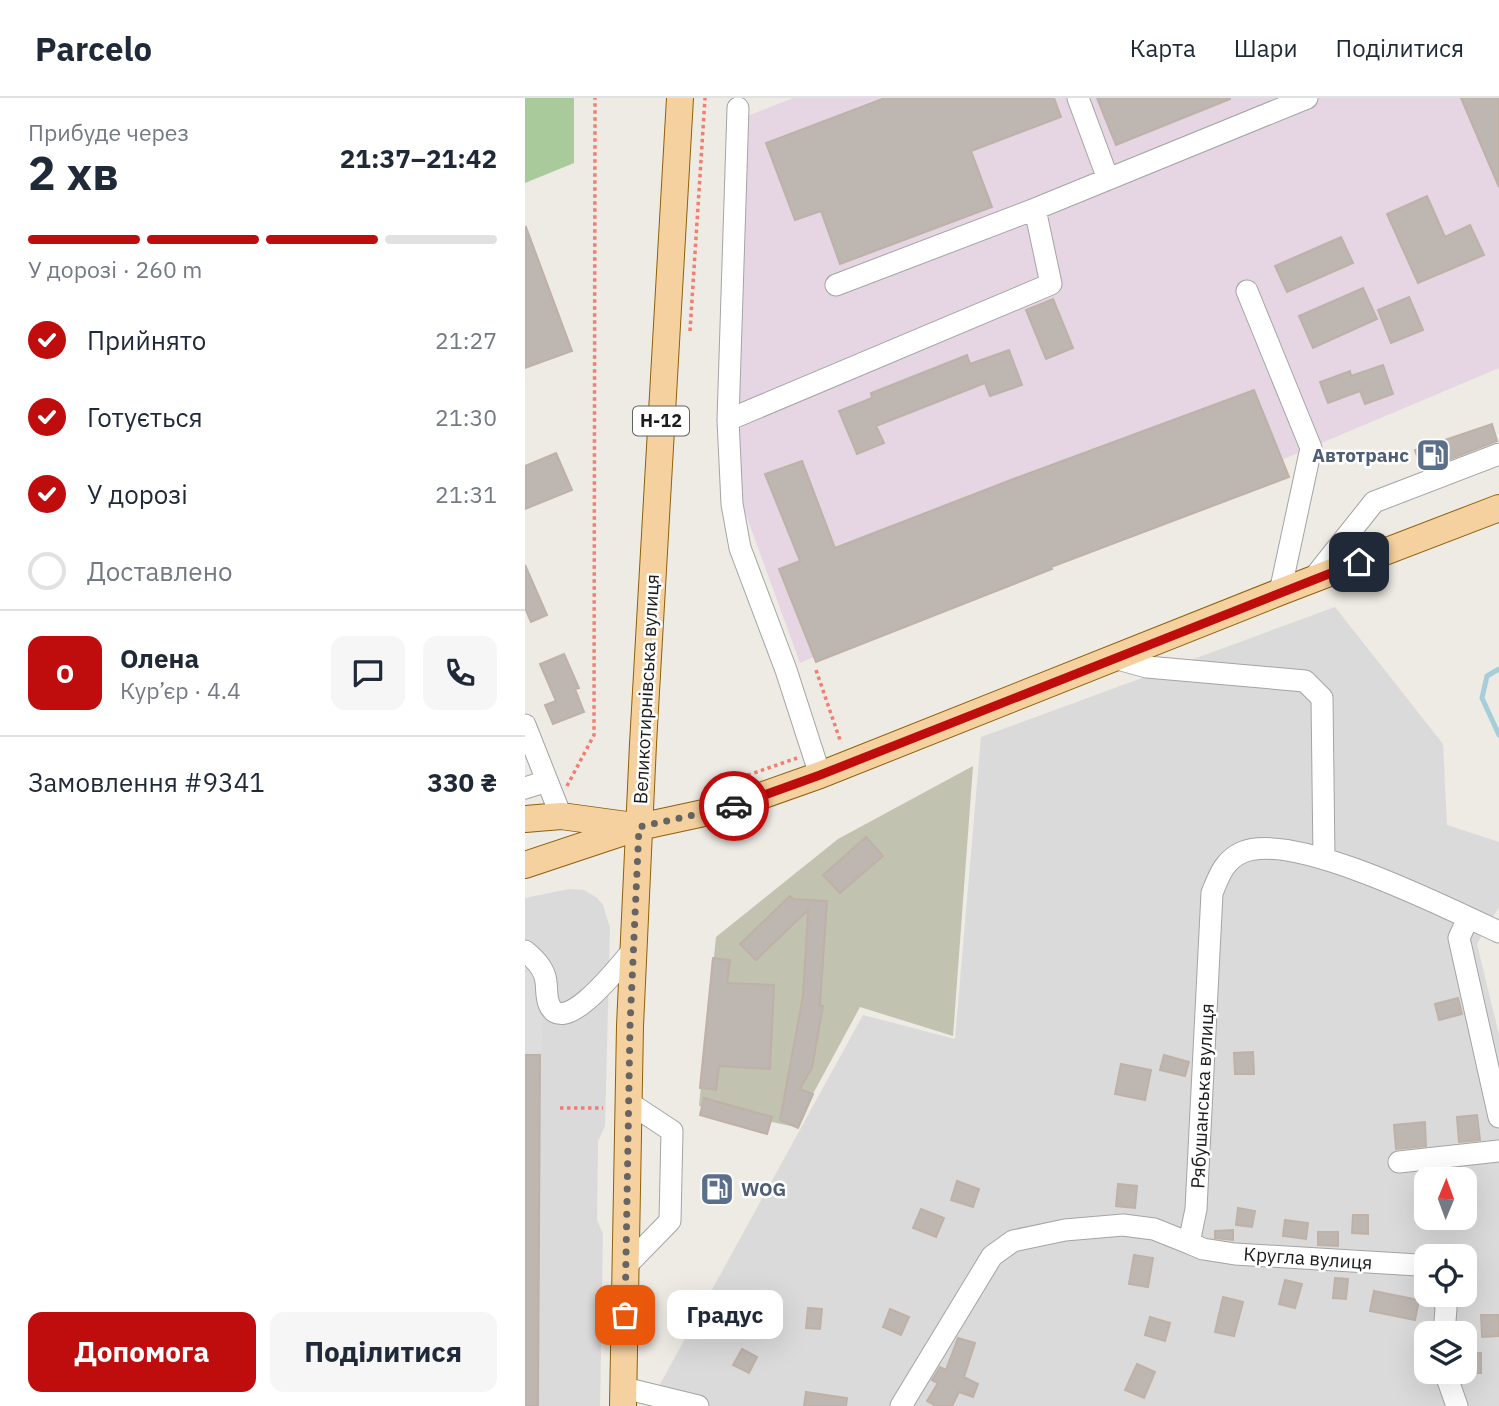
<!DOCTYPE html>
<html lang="uk">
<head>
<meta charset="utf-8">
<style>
	:root { --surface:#fff; --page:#f6f6f7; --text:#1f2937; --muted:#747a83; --line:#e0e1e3; --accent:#bf0c0d }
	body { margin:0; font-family:"IBM Plex Sans",sans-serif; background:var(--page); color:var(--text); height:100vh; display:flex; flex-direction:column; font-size:26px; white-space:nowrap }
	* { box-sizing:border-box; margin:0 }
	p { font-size:23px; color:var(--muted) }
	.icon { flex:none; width:38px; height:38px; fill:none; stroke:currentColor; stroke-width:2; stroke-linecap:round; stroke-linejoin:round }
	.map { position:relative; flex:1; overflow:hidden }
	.sheet { display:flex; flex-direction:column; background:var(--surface); width:525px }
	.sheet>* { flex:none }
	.needle { width:46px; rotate:1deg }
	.controls { position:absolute; left:889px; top:1069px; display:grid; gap:14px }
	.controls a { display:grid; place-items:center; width:63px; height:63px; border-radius:14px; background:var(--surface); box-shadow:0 7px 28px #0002; font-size:35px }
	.pin { position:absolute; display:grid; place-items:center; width:60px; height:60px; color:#fff; margin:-30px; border-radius:14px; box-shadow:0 4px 10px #0006 }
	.courier { position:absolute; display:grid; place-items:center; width:70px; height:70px; margin:-35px; border:5px solid #bf0c0d; border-radius:50%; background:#fff; color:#222; box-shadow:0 2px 9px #0007 }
	.bubble { position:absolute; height:49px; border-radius:14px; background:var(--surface); box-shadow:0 7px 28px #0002; font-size:23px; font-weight:700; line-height:49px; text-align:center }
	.summary em { font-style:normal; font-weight:700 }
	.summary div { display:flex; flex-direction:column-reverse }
	.summary { display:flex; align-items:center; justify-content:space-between; height:119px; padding:0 28px }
	h1 { font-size:46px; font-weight:700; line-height:52px }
	.bar { display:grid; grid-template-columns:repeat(4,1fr); gap:10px 7px; align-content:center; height:84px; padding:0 28px }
	.bar i { height:9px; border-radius:5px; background:var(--line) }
	.bar .selected { background:var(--accent) }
	.bar p { grid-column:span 4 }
	.line { display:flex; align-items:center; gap:18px; padding:0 28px; border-top:2px solid var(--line) }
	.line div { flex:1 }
	.round { display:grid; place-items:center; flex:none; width:74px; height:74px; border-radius:14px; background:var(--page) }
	ol { padding:0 28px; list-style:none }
	li { display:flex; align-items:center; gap:21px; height:77px }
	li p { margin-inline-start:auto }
	li .icon { padding:7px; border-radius:50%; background:var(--accent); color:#fff; stroke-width:4 }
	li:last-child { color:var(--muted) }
	li i { width:38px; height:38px; border:4px solid var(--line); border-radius:50% }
	.button { display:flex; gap:14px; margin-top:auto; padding:14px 28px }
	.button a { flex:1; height:80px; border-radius:14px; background:var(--accent); color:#fff; font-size:28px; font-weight:700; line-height:80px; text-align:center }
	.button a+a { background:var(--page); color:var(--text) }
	header { display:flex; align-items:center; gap:42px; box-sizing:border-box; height:98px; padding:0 35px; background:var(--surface); border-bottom:2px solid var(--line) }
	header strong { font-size:33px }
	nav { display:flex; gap:38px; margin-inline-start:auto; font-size:24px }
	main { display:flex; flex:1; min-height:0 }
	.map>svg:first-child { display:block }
</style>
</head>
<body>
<header>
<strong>Parcelo</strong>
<nav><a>Карта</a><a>Шари</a><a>Поділитися</a></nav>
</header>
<main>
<section class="sheet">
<div class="summary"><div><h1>2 хв</h1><p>Прибуде через</p></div><em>21:37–21:42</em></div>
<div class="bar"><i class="selected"></i><i class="selected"></i><i class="selected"></i><i></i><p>У дорозі · 260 m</p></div>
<ol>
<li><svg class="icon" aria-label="check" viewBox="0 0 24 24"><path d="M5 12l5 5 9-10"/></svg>Прийнято<p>21:27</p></li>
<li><svg class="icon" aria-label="check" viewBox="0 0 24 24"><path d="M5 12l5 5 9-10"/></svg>Готується<p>21:30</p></li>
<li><svg class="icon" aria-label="check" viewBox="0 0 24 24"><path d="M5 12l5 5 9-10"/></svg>У дорозі<p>21:31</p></li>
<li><i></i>Доставлено</li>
</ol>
<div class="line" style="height:126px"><b class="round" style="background:var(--accent);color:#fff">О</b><div><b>Олена</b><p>Кур’єр · 4.4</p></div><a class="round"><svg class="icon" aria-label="chat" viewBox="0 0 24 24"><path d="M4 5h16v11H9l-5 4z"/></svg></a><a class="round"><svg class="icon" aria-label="phone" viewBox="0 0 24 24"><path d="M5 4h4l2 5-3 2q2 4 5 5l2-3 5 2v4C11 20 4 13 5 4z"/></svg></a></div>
<div class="line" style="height:91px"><div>Замовлення #9341</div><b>330 ₴</b></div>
<div class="button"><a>Допомога</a><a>Поділитися</a></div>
</section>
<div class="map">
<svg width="974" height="1308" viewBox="0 0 974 1308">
	<rect width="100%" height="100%" fill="#eeeae4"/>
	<path fill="#dbdada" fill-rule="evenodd" d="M810 509 918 646 922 727 974 744V809L952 846 974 937V1308H123L338 917 430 941 456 639ZM901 1082H940V1120H901ZM901 1158H940V1197H901ZM901 1236H940V1274H901Z
		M44 791 59 792 72 800 78 807 85 830 80 1028 73 1043 72 1122 78 1136 75 1308H0V800Z"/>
	<path fill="#e6d6e3" d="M268 0H974V270L275 565 213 395 220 19Z"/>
	<path fill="#c2c2b0" d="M448 668 428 938 335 909 270 1029 174 1008 191 839 313 741Z"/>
	<path fill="#a9cb9b" d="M0 0H49V65L0 85Z"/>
	<path fill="#ddd" d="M0 874H18L17 955H0Z"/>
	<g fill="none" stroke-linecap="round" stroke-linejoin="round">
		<path stroke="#a6ced9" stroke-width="5" d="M974 571 962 578 957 600 974 637"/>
	</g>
	<path fill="#beb6b0" stroke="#beb1a7" stroke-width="2" d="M360 0H529L536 19 446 53 467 109 315 166 296 113 270 122 241 45Z
		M572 0H705V1L591 47Z
		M936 0H974V89Z
		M902 98 920 139 945 127 959 157 893 185 862 116Z
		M1 129 47 253 0 270V130Z
		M816 139 828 165 762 194 750 168Z
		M838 190 852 221 788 250 774 218Z
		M884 199 898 232 866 245 853 212Z
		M528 201 548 250 521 261 501 212Z
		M484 252 497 287 465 298 460 285 351 328 359 345 332 356 314 313 347 300 346 295 442 257 445 266Z
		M858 267 868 296 840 306 835 293 803 305 795 284 825 273 826 278Z
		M729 292 764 379 526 469 527 471 291 564 254 471 275 463 240 376 277 363 310 450 491 380Z
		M967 326 972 343 897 372 890 352Z
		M31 355 47 392 0 411V368Z
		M0 467 22 517 6 524 0 510Z
		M39 556 54 590 50 591 59 614 28 626 20 607 31 603 15 566Z
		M341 739 358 758 315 795 298 777Z
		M265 798 268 801 302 803 295 907 298 908 287 970 275 991 288 996 273 1030 255 1022 278 898 283 812 231 862 215 846Z
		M188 860 205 862 202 885 249 887 245 971 194 968 191 992 175 990Z
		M933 900 937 916 914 922 910 906Z
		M728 954 729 976H710L709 955Z
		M0 957H15L13 1308H0Z
		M639 957 664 964 660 978 635 972Z
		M596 966 626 972 620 1002 590 996Z
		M179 1000 247 1019 242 1036 175 1017Z
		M952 1017 955 1042 934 1044 932 1019Z
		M900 1024 901 1048 871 1051 869 1027Z
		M432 1083 454 1091 448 1109 426 1102Z
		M593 1086 612 1088 610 1110 591 1108Z
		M713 1110 730 1113 727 1129 711 1127Z
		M396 1111 419 1120 411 1139 388 1130Z
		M828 1117H843V1136L827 1135Z
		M760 1122 783 1125 781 1141 758 1138Z
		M708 1132V1142L690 1140V1133Z
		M793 1134H813V1148L793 1147Z
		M609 1157 628 1160 623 1189 604 1186Z
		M810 1180 823 1181 821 1201 808 1200Z
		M760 1182 777 1186 770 1210 754 1206Z
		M849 1193 894 1202 890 1222 845 1213Z
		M698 1199 718 1204 709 1238 690 1234Z
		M283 1210 297 1211 295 1231 281 1230Z
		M365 1211 384 1219 376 1237 358 1229Z
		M956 1217H973L974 1238 957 1239Z
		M625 1219 645 1225 640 1243 620 1237Z
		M433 1240 450 1245 439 1279 453 1286 448 1299 434 1294 427 1308H411L402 1303 413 1285 407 1282 415 1269 421 1272Z
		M217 1251 232 1259 224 1275 208 1267Z
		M940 1255H956V1275H940Z
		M612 1266 630 1274 619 1300 600 1292Z
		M281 1294 322 1300 321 1308H279Z"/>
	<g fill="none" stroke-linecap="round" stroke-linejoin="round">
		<g stroke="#a4a4a4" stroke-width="23">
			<path id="minor" d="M553 0 583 81
				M213 10 203 322 207 406 215 450 261 572 295 677
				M311 187 510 111
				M722 193 786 350 755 494
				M203 322 526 186 510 111 782 0
				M787 482 849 404 974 356
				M589 560 622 569 780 583 797 600 799 761
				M0 627 36 718
				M0 690 22 683
				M943 820 934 840 974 1019
				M0 853C10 861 20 871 21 884 22 891 21 899 24 906 38 942 96 866 108 852
				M874 1064 974 1053
				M664 1145 678 1151 710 1156 893 1167 901 1172
				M100 1169 145 1123 147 1033 103 1004
				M918 1197 921 1210 919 1236
				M920 1274 932 1308
				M99 1290 173 1308
				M376 1308 467 1158 488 1143 540 1132 598 1127 629 1131 664 1145 671 1111 687 795C694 778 699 762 718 754 770 733 922 810 974 834"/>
		</g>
		<g stroke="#8e6109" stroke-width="28">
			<path id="major" d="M0 721 36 718 109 728
				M0 767 114 729 202 710 295 677 755 494 974 410
				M98 1308 105 928 118 646 155 0"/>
		</g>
		<path stroke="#f17e71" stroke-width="3.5" stroke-dasharray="3.5 3.5" stroke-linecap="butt" d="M165 233 180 0
			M291 572 316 645
			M42 688 69 637 70 0
			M183 691 272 660
			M35 1010H78"/>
		<use href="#minor" stroke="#fff" stroke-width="21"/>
		<use href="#major" stroke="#f6d1a0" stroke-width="26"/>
	</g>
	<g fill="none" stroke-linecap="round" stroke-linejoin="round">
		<path stroke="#666563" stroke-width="7" stroke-dasharray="0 12.6" d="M100 1217 105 928 114 729 209 708"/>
		<path stroke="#bf0c0d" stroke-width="9" d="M209 708 295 677 834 464"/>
	</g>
	<defs>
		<g id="fuel-square" transform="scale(1.75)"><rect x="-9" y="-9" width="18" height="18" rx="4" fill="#5c6f8a" stroke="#fff"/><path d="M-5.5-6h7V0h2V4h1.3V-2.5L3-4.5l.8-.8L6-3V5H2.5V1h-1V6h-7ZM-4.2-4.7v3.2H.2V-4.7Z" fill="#fff"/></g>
	</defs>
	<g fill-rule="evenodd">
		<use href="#fuel-square" x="908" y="357"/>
		<use href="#fuel-square" x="192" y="1091"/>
	</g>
	<g text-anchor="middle" stroke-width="5" stroke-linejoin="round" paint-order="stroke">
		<rect fill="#fff" stroke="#616161" stroke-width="2" x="108" y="308.5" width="56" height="29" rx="5"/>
		<g font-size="18" font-weight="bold" fill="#1d1d1d">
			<text x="136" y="329">Н-12</text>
		</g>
		<g font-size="19" font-weight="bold" fill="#4e5e75" stroke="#fff" text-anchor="end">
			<text x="884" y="364">Автотранс</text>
			<text x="216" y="1098" text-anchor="start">WOG</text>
		</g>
		<g font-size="19" fill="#1d1d1d" stroke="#fff">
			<text transform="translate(121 591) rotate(-87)" y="7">Великотирнівська вулиця</text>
			<text transform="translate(677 998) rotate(-87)" y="7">Рябушанська вулиця</text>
			<text transform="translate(783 1160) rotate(4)" y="7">Кругла вулиця</text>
		</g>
	</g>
</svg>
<div class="controls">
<a><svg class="needle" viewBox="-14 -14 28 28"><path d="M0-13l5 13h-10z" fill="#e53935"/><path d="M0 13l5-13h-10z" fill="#747a83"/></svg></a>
<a><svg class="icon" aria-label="locate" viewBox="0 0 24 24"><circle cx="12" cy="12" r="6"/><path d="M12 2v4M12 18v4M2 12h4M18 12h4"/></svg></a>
<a><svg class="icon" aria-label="layers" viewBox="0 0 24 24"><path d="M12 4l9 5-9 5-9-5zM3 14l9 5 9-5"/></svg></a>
</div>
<div class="pin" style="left:100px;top:1217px;background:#ea580c"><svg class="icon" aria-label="bag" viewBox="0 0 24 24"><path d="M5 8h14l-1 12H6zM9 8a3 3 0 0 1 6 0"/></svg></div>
<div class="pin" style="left:834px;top:464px;background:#1f2937"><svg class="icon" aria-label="home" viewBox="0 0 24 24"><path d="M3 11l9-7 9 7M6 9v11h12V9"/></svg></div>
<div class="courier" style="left:209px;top:708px"><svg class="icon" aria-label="car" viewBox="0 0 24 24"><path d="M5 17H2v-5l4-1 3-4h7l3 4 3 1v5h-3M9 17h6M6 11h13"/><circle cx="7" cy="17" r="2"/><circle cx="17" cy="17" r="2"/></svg></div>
<div class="bubble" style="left:142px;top:1192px;width:116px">Градус</div>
</div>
</main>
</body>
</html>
